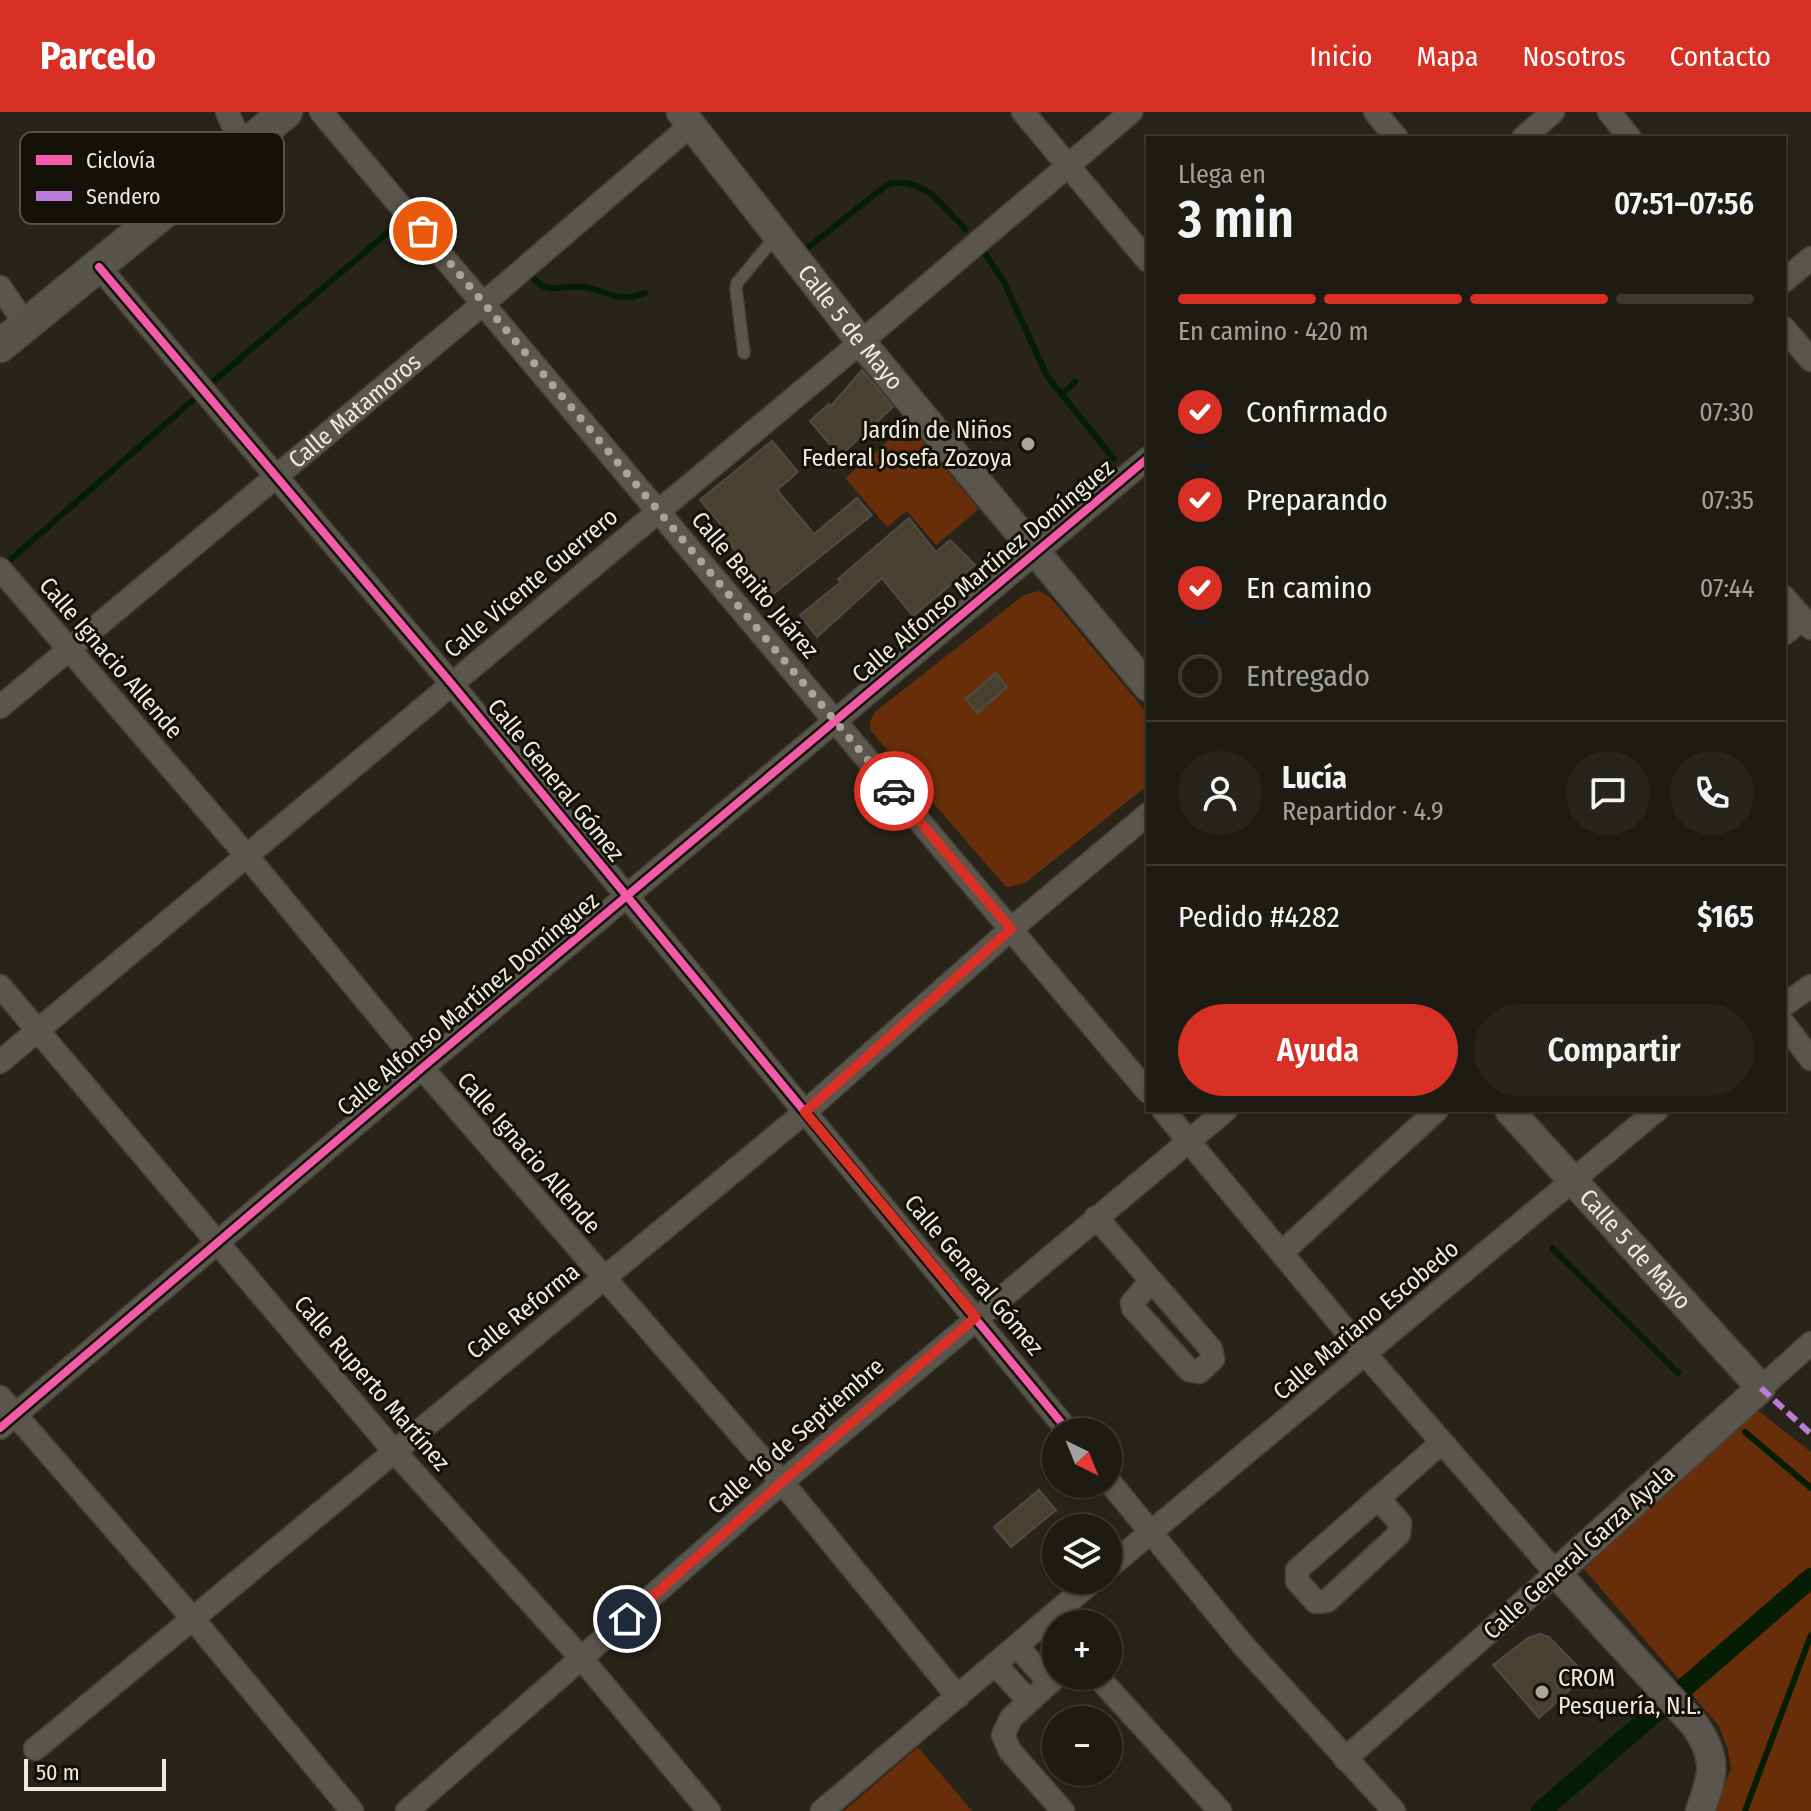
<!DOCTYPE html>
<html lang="es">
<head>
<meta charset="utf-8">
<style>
	:root { --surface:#1e1b13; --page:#26241c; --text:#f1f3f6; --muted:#a1a1a0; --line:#3c3933; --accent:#d93025 }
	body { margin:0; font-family:"Fira Sans Condensed",sans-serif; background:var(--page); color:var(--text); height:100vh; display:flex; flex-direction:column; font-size:30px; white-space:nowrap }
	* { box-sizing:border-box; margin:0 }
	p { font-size:26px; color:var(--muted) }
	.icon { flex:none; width:44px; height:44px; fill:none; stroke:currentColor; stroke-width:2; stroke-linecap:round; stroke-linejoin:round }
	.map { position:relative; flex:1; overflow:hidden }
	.sheet { position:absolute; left:1146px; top:24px; width:640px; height:976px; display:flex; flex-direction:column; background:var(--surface); border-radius:0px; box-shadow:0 2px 6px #0004,0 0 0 2px var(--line) }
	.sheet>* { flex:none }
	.needle { width:52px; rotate:137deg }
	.controls { position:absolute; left:1042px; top:1306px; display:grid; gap:16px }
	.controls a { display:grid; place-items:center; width:80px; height:80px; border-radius:50%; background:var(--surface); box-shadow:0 2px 6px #0004,0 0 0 2px var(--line); font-size:40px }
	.scale { position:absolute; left:24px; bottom:20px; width:142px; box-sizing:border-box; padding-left:8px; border:4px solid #eeebde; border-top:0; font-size:22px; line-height:28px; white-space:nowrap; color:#eeebde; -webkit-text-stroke:6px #141108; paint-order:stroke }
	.pin { position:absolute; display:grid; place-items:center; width:68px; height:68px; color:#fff; margin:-34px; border:4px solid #fff; border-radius:50%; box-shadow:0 2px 8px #0007 }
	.courier { position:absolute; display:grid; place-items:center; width:80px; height:80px; margin:-40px; border:6px solid #d93025; border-radius:50%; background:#fff; color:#222; box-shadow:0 2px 10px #0007 }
	.overview em { font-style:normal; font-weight:600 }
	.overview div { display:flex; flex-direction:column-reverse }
	.overview { display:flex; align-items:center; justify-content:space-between; height:136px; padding:0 32px }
	h1 { font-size:52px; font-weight:600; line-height:60px }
	.bar { display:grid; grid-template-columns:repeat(4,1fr); gap:12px 8px; align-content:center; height:96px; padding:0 32px }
	.bar i { height:10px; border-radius:6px; background:var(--line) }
	.bar .current { background:var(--accent) }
	.bar p { grid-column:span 4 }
	.line { display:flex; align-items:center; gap:20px; padding:0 32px; border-top:2px solid var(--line) }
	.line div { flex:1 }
	.round { display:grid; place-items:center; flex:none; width:84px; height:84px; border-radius:42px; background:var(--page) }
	ol { padding:0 32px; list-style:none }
	li { display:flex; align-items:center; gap:24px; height:88px }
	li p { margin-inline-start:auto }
	li .icon { padding:8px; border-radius:50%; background:var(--accent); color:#fff; stroke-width:4 }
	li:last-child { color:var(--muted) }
	li i { width:44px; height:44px; border:4px solid var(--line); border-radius:50% }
	.cta { display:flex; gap:16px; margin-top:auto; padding:16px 32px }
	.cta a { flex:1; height:92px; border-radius:48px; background:var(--accent); color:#fff; font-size:32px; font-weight:600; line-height:92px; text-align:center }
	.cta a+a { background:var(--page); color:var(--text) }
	header { display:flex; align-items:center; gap:48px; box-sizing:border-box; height:112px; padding:0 40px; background:var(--accent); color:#fff }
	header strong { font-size:38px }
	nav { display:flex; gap:44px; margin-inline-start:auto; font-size:28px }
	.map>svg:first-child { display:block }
</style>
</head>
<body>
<header>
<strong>Parcelo</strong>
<nav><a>Inicio</a><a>Mapa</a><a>Nosotros</a><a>Contacto</a></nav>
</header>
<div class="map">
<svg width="1811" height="1699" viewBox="0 0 1811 1699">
	<rect width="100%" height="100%" fill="#282419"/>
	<path fill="#682e0a" d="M908 312 979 397 936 433 907 399 887 415 845 366Z
		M1039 479 1051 486 1148 602V673L1025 771 1006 775 871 619 870 609 875 600 1024 483Z
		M1756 1297 1811 1340V1699H1712L1731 1657 1728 1638 1719 1614 1584 1457Z
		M918 1635 972 1699H844Z"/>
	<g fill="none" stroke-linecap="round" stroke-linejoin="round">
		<path stroke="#041d03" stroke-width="6" d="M805 138 888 72C924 64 942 93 965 117
			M984 140 1004 170 1047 264 1114 347
			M531 164C550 186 562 171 584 175 609 179 618 192 645 181
			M215 268 399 111
			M1061 283 1075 270
			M9 449 193 288
			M1552 1136 1678 1261
			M1745 1320 1811 1376
			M1745 1699 1811 1523"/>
		<path stroke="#041d03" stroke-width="20" d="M1684 1576 1811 1466
			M1541 1699 1658 1598"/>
	</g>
	<path fill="#494130" stroke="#514c43" stroke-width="2" d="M862 258 893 295 840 344 810 309 829 292 831 294Z
		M772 329 798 360 777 378 814 422 857 386 872 403 772 483 723 424 727 420 700 388Z
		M909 406 936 440 950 428 975 453 913 504 882 466 817 525 800 503 841 470 838 467Z
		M996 561 1007 575 977 601 966 587Z
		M1039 1378 1056 1398 1011 1435 994 1415Z
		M1540 1522 1549 1525 1586 1563 1539 1606 1493 1553 1528 1526Z"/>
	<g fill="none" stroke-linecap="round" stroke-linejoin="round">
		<g stroke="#444138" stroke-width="14">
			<path id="service" d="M744 241 736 177 737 171 776 124"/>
		</g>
		<g stroke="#444138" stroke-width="25">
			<g id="minor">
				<path d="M227 0 243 35"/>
				<path d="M321 0 1148 980"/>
				<path d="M1023 0 1148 149"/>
				<path d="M1375 0 1397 26"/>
				<path d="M1609 0 1630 26"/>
				<path d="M1523 26 1553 0"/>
				<path d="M99 155 451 571 1069 1320"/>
				<path d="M1784 169 1811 146"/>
				<path d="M0 175 26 213"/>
				<path d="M1784 216 1811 248"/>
				<path d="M0 457 247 744 422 956 782 1370 958 1585"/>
				<path d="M1784 485 1811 516"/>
				<path d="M1784 522 1802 507"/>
				<path id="s1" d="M0 595 484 191 691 13"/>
				<path d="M0 874 394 1339 582 1547 709 1699"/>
				<path d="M1784 893 1811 874"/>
				<path d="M1784 912 1811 947"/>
				<path d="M0 950 861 230 1131 0"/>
				<path d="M1163 998 1366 1243 1556 1461 1345 1647"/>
				<path d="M1096 1105 1211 1237 1213 1247 1199 1260 1189 1258 1133 1196 1132 1191 1151 1169"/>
				<path d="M1290 1133 1437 998"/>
				<path d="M1761 1276 1811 1231"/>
				<path d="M0 1285 193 1507 352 1699"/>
				<path d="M0 1316 422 956 1148 346"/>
				<path d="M1108 1368 1243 1533 1394 1699"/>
				<path d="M1378 1386 1400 1411 1399 1422 1327 1489 1316 1490 1297 1469V1458L1441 1331"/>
				<path d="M1108 1456 1657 998"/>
				<path d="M1017 1534 1049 1570"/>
				<path d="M995 1552 1029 1589"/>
				<path d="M1057 1564 1011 1606 1003 1623 1010 1639 1063 1699"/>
				<path d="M1097 1564 1220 1699"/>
				<path d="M35 1637 805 1000 1011 817 1148 702"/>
				<path d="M407 1699 782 1370 1226 998"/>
				<path d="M822 1699 1094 1468"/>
			</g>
		</g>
		<g stroke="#444138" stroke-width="31">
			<g id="tertiary">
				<path id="s2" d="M681 0 861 230 1148 575"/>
				<path id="s3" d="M1509 998 1761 1276 1556 1461 1694 1612C1718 1646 1714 1662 1700 1699"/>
			</g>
		</g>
		<g stroke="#444138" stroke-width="35">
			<path id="secondary" d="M0 234 286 0"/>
		</g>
		<use href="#service" stroke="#5a564e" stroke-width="11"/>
		<use href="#minor" stroke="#5a564e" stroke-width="22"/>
		<use href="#tertiary" stroke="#5a564e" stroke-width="28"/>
		<use href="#secondary" stroke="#575549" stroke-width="32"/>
		<path stroke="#bd7bd9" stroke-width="6" stroke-dasharray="12 6" stroke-linecap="butt" d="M1761 1276 1811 1322"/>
		<g stroke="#141108" stroke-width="13">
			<path id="cycleway" d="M99 155 451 571 1069 1320
				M0 1316 422 956 1148 346"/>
		</g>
		<use href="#cycleway" stroke="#f35aa7" stroke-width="8"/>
	</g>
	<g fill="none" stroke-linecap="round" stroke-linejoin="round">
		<path stroke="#a9a599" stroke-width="8" stroke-dasharray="0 14.4" d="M423 119 894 679"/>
		<path stroke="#d93025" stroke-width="10" d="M627 1507 782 1370 976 1205 805 1000 1011 817 894 679"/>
	</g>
	<g fill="#a9a599" stroke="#141108" stroke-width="3">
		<circle cx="1028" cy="332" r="8"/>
		<circle cx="1542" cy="1580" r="8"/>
	</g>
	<g text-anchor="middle" stroke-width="6" stroke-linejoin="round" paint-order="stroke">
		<g font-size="24" fill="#eeebde" stroke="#141108">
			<text dy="8" stroke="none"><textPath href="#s2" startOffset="274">Calle 5 de Mayo</textPath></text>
			<text dy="8" stroke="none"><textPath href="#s1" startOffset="462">Calle Matamoros</textPath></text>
			<text transform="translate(983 459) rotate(-40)" y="8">Calle Alfonso Martínez Domínguez</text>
			<text transform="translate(531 471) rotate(-40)" y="8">Calle Vicente Guerrero</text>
			<text transform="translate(755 473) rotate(50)" y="8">Calle Benito Juárez</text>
			<text transform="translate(111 546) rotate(49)" y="8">Calle Ignacio Allende</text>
			<text transform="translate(556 668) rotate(51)" y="8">Calle General Gómez</text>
			<text transform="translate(468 892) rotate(-40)" y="8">Calle Alfonso Martínez Domínguez</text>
			<text transform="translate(529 1041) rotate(49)" y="8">Calle Ignacio Allende</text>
			<text dy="8" stroke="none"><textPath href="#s3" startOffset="188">Calle 5 de Mayo</textPath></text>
			<text transform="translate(974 1163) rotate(50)" y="8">Calle General Gómez</text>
			<text transform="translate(523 1199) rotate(-39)" y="8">Calle Reforma</text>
			<text transform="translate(1366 1208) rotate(-40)" y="8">Calle Mariano Escobedo</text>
			<text transform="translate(372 1271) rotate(49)" y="8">Calle Ruperto Martínez</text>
			<text transform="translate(796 1324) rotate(-41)" y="8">Calle 16 de Septiembre</text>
			<text transform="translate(1579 1440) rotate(-42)" y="8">Calle General Garza Ayala</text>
		</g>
		<g font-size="24" fill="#eeebde" stroke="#141108" text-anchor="end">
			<text x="1012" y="326">Jardín de Niños<tspan x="1012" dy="28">Federal Josefa Zozoya</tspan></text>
			<text x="1558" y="1574" text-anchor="start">CROM<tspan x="1558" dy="28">Pesquería, N.L.</tspan></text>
		</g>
	</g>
	<rect x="20" y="20" width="264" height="92" rx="12" fill="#141108" stroke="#555248" stroke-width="2"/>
	<rect x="36" y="43" width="36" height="10" fill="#f35aa7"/>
	<rect x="36" y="79" width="36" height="10" fill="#bd7bd9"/>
	<g font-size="22" fill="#eeebde">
		<text x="86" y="56">Ciclovía</text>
		<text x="86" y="92">Sendero</text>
	</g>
</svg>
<div class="controls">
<a><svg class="needle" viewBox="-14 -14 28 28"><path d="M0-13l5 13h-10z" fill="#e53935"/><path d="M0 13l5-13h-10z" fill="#a1a1a0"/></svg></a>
<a><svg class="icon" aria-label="layers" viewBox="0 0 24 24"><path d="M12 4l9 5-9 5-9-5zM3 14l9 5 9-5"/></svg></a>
<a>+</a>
<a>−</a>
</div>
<div class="scale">50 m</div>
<div class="pin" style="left:423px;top:119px;background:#ea580c"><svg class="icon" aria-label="bag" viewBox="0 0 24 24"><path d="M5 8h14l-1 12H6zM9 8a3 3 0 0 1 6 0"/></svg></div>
<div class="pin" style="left:627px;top:1507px;background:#1f2937"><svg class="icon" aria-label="home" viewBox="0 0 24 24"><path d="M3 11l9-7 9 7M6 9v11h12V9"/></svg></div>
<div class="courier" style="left:894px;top:679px"><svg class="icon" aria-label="car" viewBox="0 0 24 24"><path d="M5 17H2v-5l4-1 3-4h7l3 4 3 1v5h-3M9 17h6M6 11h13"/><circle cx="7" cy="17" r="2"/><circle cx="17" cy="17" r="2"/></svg></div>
<section class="sheet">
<div class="overview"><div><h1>3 min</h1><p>Llega en</p></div><em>07:51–07:56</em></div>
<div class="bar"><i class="current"></i><i class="current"></i><i class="current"></i><i></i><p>En camino · 420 m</p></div>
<ol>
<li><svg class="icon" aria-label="check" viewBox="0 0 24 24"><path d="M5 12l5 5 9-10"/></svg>Confirmado<p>07:30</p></li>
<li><svg class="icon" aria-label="check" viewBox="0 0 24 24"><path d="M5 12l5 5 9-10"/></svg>Preparando<p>07:35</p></li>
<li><svg class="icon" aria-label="check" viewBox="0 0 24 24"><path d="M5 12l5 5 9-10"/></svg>En camino<p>07:44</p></li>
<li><i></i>Entregado</li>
</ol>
<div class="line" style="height:144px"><a class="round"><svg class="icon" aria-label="person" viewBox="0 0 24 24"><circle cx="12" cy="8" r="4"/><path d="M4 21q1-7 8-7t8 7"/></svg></a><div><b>Lucía</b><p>Repartidor · 4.9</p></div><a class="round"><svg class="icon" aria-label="chat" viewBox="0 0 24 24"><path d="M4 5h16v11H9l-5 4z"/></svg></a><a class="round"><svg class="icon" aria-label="phone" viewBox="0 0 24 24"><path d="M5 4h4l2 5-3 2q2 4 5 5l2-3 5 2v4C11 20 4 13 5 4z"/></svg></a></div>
<div class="line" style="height:104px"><div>Pedido #4282</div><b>$165</b></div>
<div class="cta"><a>Ayuda</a><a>Compartir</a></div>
</section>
</div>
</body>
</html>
